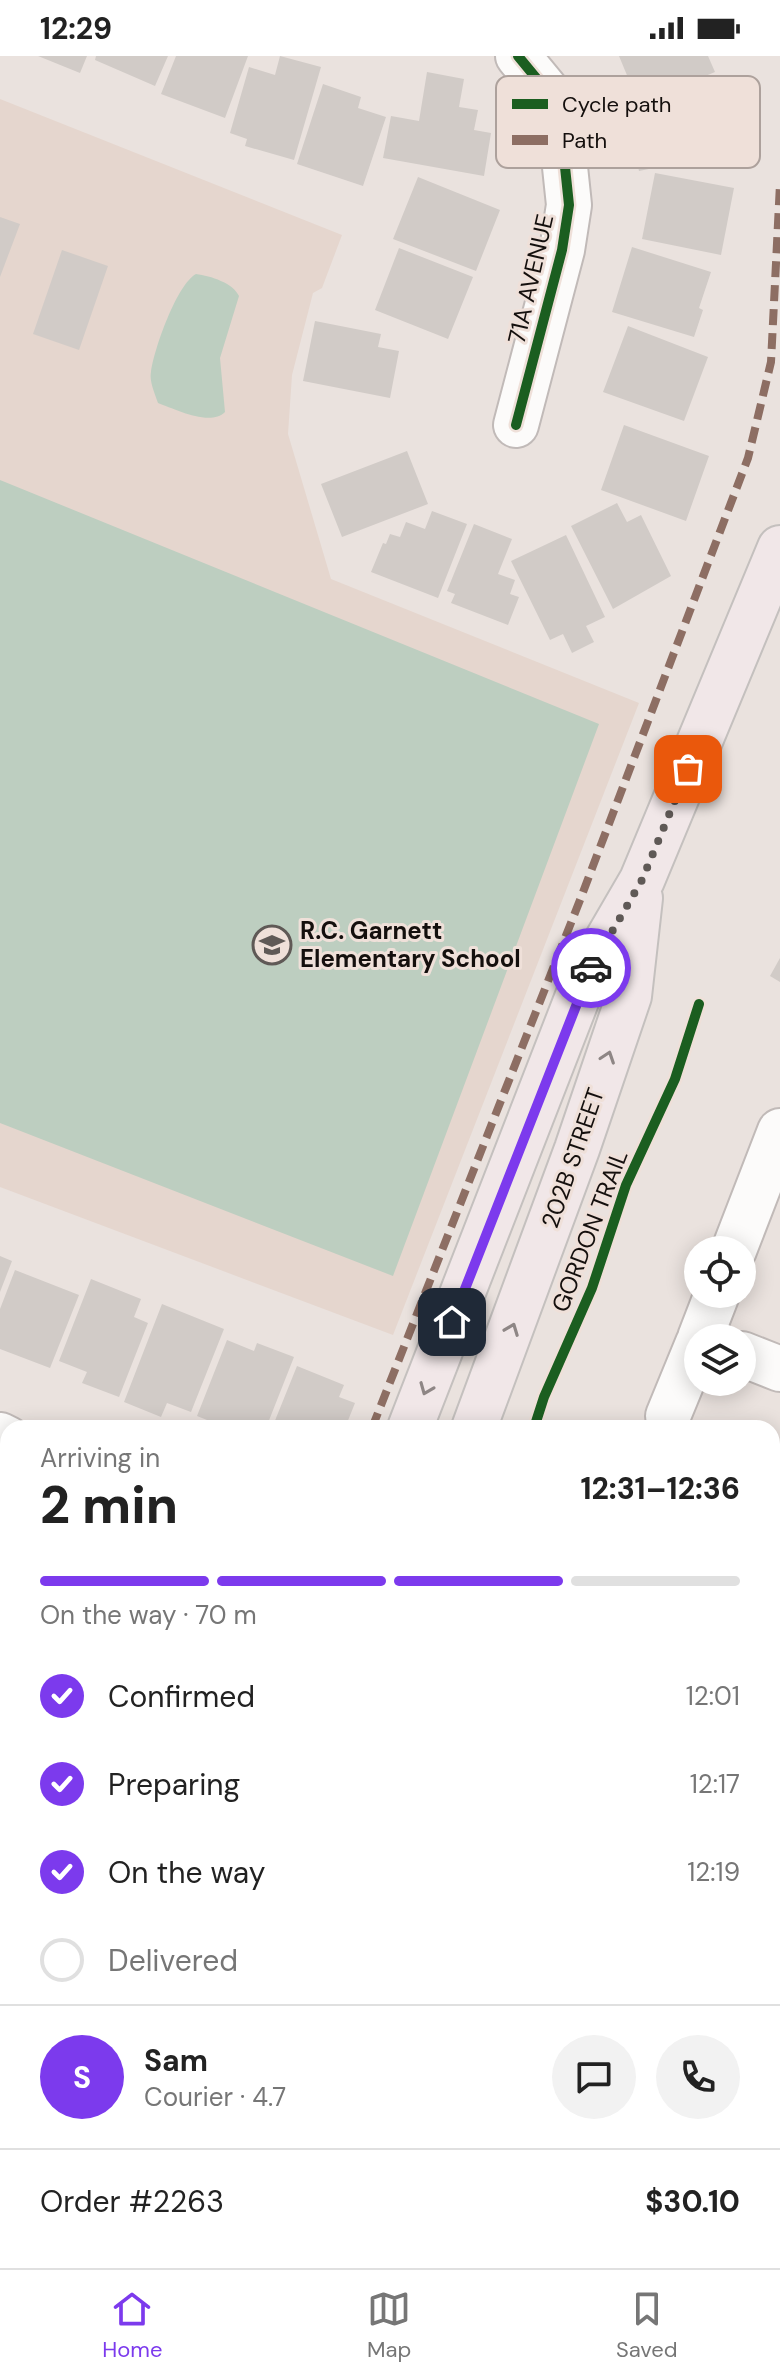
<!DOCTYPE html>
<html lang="en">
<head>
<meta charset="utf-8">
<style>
	:root { --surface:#fff; --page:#f2f2f2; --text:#222; --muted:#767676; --line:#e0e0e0; --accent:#7c3aed }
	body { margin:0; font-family:"DM Sans",sans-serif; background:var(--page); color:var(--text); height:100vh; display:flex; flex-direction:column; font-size:30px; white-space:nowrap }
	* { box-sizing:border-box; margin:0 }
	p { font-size:26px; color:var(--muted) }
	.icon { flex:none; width:44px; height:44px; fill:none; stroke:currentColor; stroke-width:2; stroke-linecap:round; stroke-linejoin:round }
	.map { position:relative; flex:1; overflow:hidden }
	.sheet { position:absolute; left:0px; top:1364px; width:780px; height:848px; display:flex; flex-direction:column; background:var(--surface); border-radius:24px 24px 0 0; box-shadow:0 4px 20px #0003 }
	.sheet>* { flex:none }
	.controls { position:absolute; left:684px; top:1180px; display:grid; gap:16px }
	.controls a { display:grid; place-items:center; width:72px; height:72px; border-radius:50%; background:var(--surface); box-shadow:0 4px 20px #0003; font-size:40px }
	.pin { position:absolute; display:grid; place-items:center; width:68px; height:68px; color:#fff; margin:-34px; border-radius:16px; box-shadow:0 4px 12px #0006 }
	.courier { position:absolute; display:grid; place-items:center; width:80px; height:80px; margin:-40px; border:6px solid #7c3aed; border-radius:50%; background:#fff; color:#222; box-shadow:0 2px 10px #0007 }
	.overview em { font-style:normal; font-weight:800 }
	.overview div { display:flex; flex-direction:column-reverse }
	.overview { display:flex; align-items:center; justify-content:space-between; height:136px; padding:0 40px }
	h1 { font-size:52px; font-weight:800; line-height:60px }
	.bar { display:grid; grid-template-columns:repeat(4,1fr); gap:12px 8px; align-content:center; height:96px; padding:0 40px }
	.bar i { height:10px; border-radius:6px; background:var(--line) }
	.bar .active { background:var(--accent) }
	.bar p { grid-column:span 4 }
	.line { display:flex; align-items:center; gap:20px; padding:0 40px; border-top:2px solid var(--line) }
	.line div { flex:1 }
	.round { display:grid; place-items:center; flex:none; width:84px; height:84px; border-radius:42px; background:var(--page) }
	ol { padding:0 40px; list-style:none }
	li { display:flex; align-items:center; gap:24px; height:88px }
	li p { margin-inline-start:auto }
	li .icon { padding:8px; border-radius:50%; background:var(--accent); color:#fff; stroke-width:4 }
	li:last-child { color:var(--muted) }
	li i { width:44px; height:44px; border:4px solid var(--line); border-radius:50% }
	.status { display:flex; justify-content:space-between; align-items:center; height:56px; padding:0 40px; background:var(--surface); direction:ltr }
	.status svg { height:22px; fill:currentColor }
	.tabs { display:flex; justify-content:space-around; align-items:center; height:112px; border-top:2px solid var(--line); background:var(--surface); font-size:22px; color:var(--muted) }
	.tabs a { display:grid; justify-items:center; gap:4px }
	.tabs .active { color:var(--accent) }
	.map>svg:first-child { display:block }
</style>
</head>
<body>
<div class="status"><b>12:29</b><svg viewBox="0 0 49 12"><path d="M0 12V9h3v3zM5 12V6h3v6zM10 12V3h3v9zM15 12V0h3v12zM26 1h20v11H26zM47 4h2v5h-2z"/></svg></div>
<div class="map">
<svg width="780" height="2212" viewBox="0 0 780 2212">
	<rect width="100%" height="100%" fill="#eae2de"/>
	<path fill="#e5d6ce" d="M0 43 342 179 322 232 313 237 292 319 288 378 331 523 639 647 393 1279 0 1131Z"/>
	<path fill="#bdcec0" d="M196 218C211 220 233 227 239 240L220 302 225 356C210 371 175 353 158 347 155 338 149 325 151 316 154 293 177 228 196 218Z
		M0 424 599 668 393 1220 0 1067Z"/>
	<path fill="#a5bcca" d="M772 1499 780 1503V1603L772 1594Z"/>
	<path fill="#d1cbc7" d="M38 0H87L80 17Z
		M96 0H168L155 30 95 4Z
		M176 0H248L225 62 161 38Z
		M280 0 321 11 294 104 245 90 247 83 230 77 249 11 275 19Z
		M619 0H708L715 16 681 30 678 24 636 41Z
		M427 16 464 23 459 51 478 54 474 74 491 77 484 120 383 102 391 60 419 65Z
		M323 28 361 41 358 52 386 61 363 130 297 108Z
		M707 34 722 98 639 115 625 52Z
		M655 117 734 132 721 199 642 183Z
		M418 121 500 154 476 215 393 183Z
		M0 161 20 168 0 221Z
		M632 191 711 216 699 252 703 254 694 281 612 256Z
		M399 192 473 221 448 283 375 254Z
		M62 194 108 210 79 294 33 278Z
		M315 265 381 278 378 291 399 295 390 342 303 325Z
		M628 270 708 301 684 365 603 336Z
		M624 369 709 400 686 465 601 434Z
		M407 395 428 448 342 481 321 428Z
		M617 447 627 466 641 459 671 520 613 553 571 470Z
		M432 455 467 468 438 542 371 516 383 487 386 488 390 478 400 481 406 466 425 473Z
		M474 468 512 483 498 518 515 524 510 538 519 541 508 569 451 547 455 538 447 535Z
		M566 479 605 561 586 570 594 586 572 597 563 578 550 584 511 505Z
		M780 902V926L770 920Z
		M0 1200 12 1205 0 1236Z
		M15 1214 79 1239 50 1312 0 1293V1253Z
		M91 1223 141 1243 134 1261 148 1267 119 1341 82 1327 87 1316 59 1305Z
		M162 1248 224 1273 191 1356 167 1347 161 1361 124 1346Z
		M227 1284 254 1295 257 1287 294 1301 266 1372H222V1370L197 1360Z
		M297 1310 344 1329 339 1341 355 1347 345 1372H272Z
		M1 1444 8 1447V1532L0 1528Z
		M0 1574 8 1577V1650L0 1647Z
		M0 1653 8 1656 0 1680Z
		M5 1829 8 1830V1901L0 1898V1842Z
		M0 1905 8 1908V1980L0 1977Z
		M0 1985 8 1988V2019L0 2040Z"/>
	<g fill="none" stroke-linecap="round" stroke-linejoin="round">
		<g stroke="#c1bab8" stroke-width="48">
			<path id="minor" d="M516 369 562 194 569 149 563 92 546 34 518 0
				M734 1194 780 1075
				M700 1282 717 1238
				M742 1298 780 1313
				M668 1360 698 1287
				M0 1379 8 1383
				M772 1735 780 1746
				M772 2126 780 2127
				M0 2190 8 2169
				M772 2197H780
				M340 2212 343 2204"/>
		</g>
		<g stroke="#c4c0be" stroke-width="48">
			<path id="major" d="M410 1372 585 922 642 824 780 492
				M474 1372 577 1093 629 940 640 842
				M75 2212 78 2204
				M140 2212 143 2204"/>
		</g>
		<use href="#minor" stroke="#fcfbfa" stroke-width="44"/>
		<use href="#major" stroke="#f1e7e8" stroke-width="44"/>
		<path stroke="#8d6e63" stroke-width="8" stroke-dasharray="16 8" stroke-linecap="butt" d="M372 1372 580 844 748 402 771 306 780 128
			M16 2212 20 2204"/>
		<g stroke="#efe0d9" stroke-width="15">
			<path id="cycleway" d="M516 369 562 194 569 149 563 92 546 34 518 0
				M534 1372 544 1341 592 1232 626 1129 675 1023 699 948"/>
		</g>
		<use href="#cycleway" stroke="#1b5e20" stroke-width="10"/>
	</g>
	<defs><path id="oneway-chevron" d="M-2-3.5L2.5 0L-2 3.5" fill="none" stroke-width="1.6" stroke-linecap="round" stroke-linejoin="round" transform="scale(2)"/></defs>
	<g stroke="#8e8685">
		<use href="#oneway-chevron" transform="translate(608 1001) rotate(-71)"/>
		<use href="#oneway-chevron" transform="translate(512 1273) rotate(-69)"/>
		<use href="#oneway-chevron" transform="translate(426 1333) rotate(112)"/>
	</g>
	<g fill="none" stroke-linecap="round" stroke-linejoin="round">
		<path stroke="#5f5956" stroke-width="8" stroke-dasharray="0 14.4" d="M591 912 642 824 688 713"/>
		<path stroke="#7c3aed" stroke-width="10" d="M452 1266 591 912"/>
	</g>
	<defs>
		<g id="school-ring" transform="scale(2)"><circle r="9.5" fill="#efe0d9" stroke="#5f5956" stroke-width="1.5"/><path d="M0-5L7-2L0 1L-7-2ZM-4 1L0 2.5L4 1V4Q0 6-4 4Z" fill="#5f5956"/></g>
	</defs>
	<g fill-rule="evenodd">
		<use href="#school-ring" x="272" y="889"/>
	</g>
	<g text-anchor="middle" stroke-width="6" stroke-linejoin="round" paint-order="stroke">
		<g font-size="24" fill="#140f0d" stroke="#efe0d9">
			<text transform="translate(531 223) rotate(-77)" y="8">71A AVENUE</text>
			<text transform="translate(573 1102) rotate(-71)" y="8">202B STREET</text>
			<text transform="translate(590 1175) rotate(-69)" y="8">GORDON TRAIL</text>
		</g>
		<g font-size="24" font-weight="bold" fill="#140f0d" stroke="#efe0d9" text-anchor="start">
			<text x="300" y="883">R.C. Garnett<tspan x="300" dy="28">Elementary School</tspan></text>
		</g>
	</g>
	<rect x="496" y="20" width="264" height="92" rx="12" fill="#efe0d9" stroke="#ada19c" stroke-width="2"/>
	<rect x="512" y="43" width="36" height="10" fill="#1b5e20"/>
	<rect x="512" y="79" width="36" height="10" fill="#8d6e63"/>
	<g font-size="22" fill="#140f0d">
		<text x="562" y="56">Cycle path</text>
		<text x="562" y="92">Path</text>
	</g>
</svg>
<div class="controls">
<a><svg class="icon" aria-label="locate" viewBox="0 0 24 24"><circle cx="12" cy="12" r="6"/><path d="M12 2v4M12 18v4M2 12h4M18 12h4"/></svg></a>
<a><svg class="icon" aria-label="layers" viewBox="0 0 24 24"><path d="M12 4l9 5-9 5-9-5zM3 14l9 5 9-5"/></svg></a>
</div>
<div class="pin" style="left:688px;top:713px;background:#ea580c"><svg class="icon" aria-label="bag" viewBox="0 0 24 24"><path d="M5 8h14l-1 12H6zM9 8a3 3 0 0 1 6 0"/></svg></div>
<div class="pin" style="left:452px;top:1266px;background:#1f2937"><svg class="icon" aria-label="home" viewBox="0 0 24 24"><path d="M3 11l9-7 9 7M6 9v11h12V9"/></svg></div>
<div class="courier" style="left:591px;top:912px"><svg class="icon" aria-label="car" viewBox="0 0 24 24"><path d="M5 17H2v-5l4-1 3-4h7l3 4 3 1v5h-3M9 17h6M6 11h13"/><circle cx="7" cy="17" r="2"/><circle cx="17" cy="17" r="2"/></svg></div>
<section class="sheet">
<div class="overview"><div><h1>2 min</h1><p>Arriving in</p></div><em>12:31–12:36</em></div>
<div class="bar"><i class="active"></i><i class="active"></i><i class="active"></i><i></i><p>On the way · 70 m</p></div>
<ol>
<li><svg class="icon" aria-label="check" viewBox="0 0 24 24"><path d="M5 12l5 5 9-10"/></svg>Confirmed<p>12:01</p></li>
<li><svg class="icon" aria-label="check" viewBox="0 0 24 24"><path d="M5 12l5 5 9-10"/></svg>Preparing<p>12:17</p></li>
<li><svg class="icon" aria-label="check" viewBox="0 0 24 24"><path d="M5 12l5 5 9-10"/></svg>On the way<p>12:19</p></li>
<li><i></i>Delivered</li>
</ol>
<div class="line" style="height:144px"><b class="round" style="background:var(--accent);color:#fff">S</b><div><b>Sam</b><p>Courier · 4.7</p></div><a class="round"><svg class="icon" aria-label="chat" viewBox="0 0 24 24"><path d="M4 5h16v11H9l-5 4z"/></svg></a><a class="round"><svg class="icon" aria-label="phone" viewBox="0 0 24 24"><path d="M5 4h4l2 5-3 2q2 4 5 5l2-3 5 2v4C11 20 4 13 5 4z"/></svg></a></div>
<div class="line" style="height:104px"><div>Order #2263</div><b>$30.10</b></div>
</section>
</div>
<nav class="tabs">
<a class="active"><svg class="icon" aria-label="home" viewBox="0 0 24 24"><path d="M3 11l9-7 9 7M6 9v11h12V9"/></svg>Home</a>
<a><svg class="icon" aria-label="map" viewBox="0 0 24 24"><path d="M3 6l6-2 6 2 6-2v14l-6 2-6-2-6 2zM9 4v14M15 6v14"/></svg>Map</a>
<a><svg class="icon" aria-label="saved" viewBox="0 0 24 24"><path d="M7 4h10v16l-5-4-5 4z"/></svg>Saved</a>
</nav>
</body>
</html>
